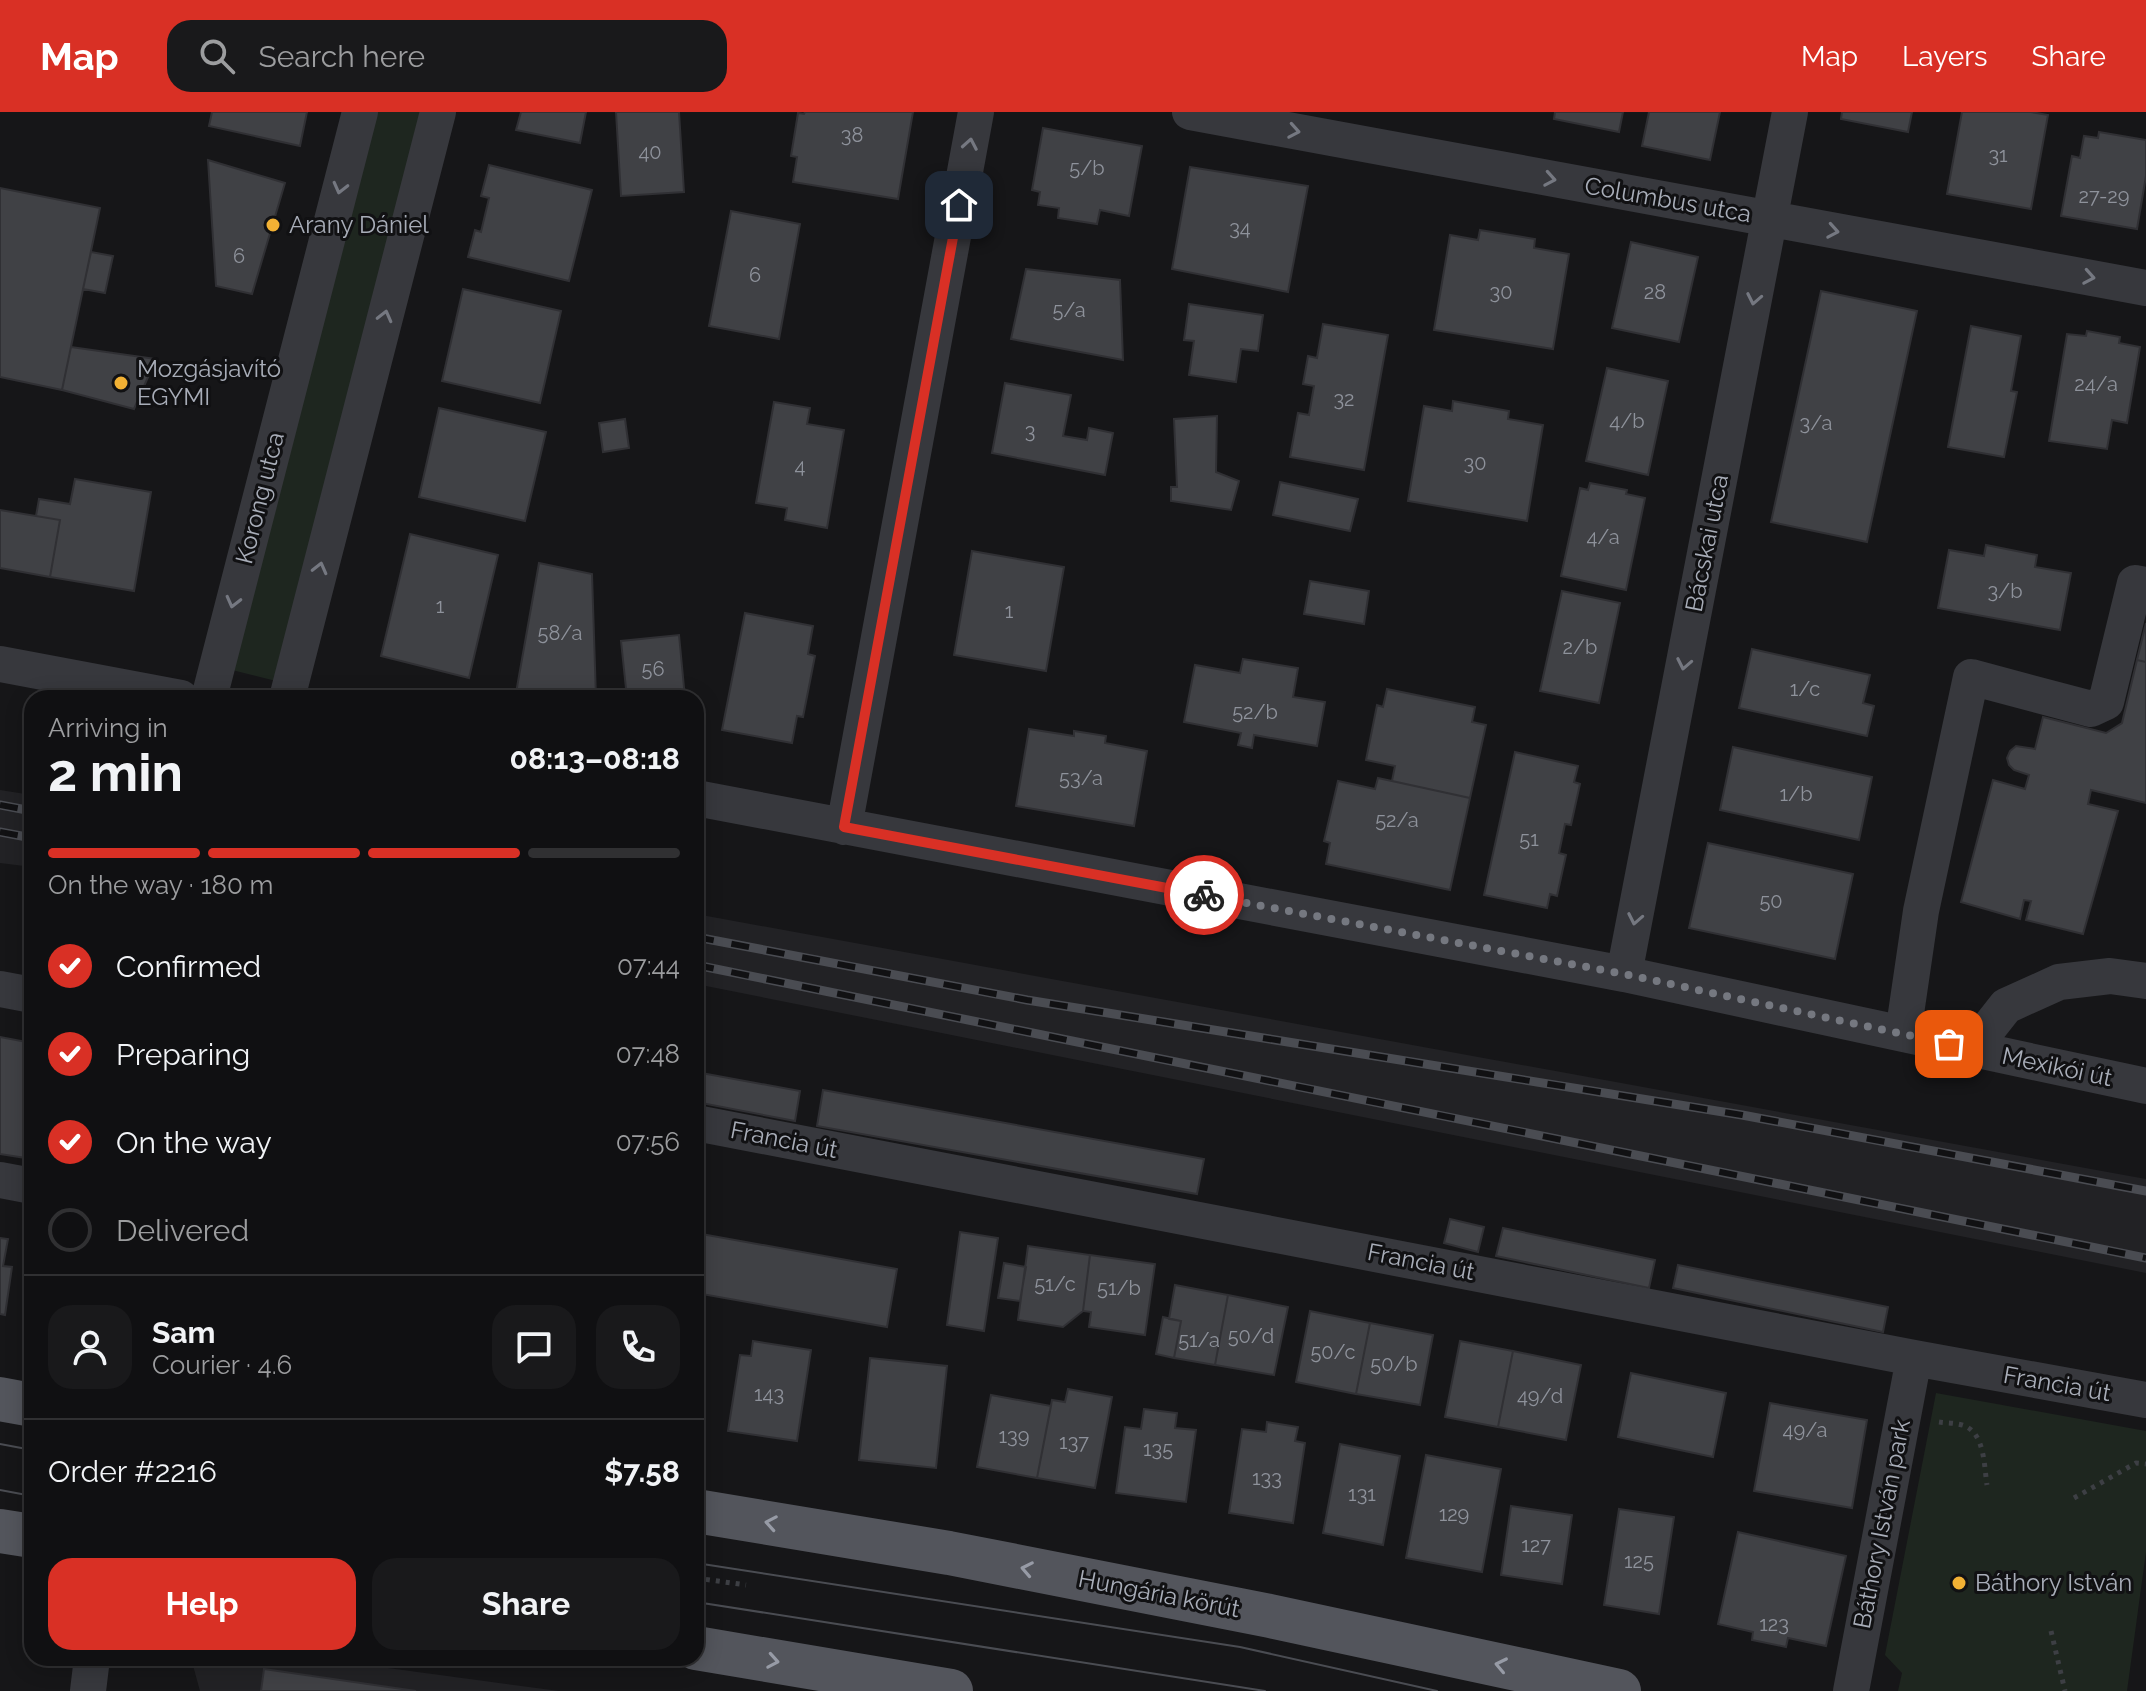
<!DOCTYPE html>
<html lang="en">
<head>
<meta charset="utf-8">
<style>
	:root { --surface:#101012; --page:#19191b; --text:#f1f3f6; --muted:#9c9d9f; --line:#303032; --accent:#d93025 }
	body { margin:0; font-family:Raleway,sans-serif; background:var(--page); color:var(--text); height:100vh; display:flex; flex-direction:column; font-size:30px; white-space:nowrap }
	* { box-sizing:border-box; margin:0 }
	p { font-size:26px; color:var(--muted) }
	.icon { flex:none; width:44px; height:44px; fill:none; stroke:currentColor; stroke-width:2; stroke-linecap:round; stroke-linejoin:round }
	.map { position:relative; flex:1; overflow:hidden }
	.side { position:absolute; left:24px; top:578px; width:680px; height:976px; display:flex; flex-direction:column; background:var(--surface); border-radius:24px; box-shadow:0 4px 20px #0003,0 0 0 2px var(--line) }
	.side>* { flex:none }
	.pin { position:absolute; display:grid; place-items:center; width:68px; height:68px; color:#fff; margin:-34px; border-radius:16px; box-shadow:0 4px 12px #0006 }
	.courier { position:absolute; display:grid; place-items:center; width:80px; height:80px; margin:-40px; border:6px solid #d93025; border-radius:50%; background:#fff; color:#222; box-shadow:0 2px 10px #0007 }
	.summary em { font-style:normal; font-weight:700 }
	.summary div { display:flex; flex-direction:column-reverse }
	.summary { display:flex; align-items:center; justify-content:space-between; height:136px; padding:0 24px }
	h1 { font-size:52px; font-weight:700; line-height:60px }
	.bar { display:grid; grid-template-columns:repeat(4,1fr); gap:12px 8px; align-content:center; height:96px; padding:0 24px }
	.bar i { height:10px; border-radius:6px; background:var(--line) }
	.bar .active { background:var(--accent) }
	.bar p { grid-column:span 4 }
	.line { display:flex; align-items:center; gap:20px; padding:0 24px; border-top:2px solid var(--line) }
	.line div { flex:1 }
	.round { display:grid; place-items:center; flex:none; width:84px; height:84px; border-radius:24px; background:var(--page) }
	ol { padding:0 24px; list-style:none }
	li { display:flex; align-items:center; gap:24px; height:88px }
	li p { margin-inline-start:auto }
	li .icon { padding:8px; border-radius:50%; background:var(--accent); color:#fff; stroke-width:4 }
	li:last-child { color:var(--muted) }
	li i { width:44px; height:44px; border:4px solid var(--line); border-radius:50% }
	.action { display:flex; gap:16px; margin-top:auto; padding:16px 24px }
	.action a { flex:1; height:92px; border-radius:24px; background:var(--accent); color:#fff; font-size:32px; font-weight:700; line-height:92px; text-align:center }
	.action a+a { background:var(--page); color:var(--text) }
	header { display:flex; align-items:center; gap:48px; box-sizing:border-box; height:112px; padding:0 40px; background:var(--accent); color:#fff }
	header strong { font-size:38px }
	nav { display:flex; gap:44px; margin-inline-start:auto; font-size:28px }
	.search { width:560px; height:72px; background:var(--page); display:flex; align-items:center; gap:20px; box-sizing:border-box; padding:0 28px; border-radius:24px; color:var(--muted); font-size:30px }
	.map>svg:first-child { display:block }
</style>
</head>
<body>
<header>
<strong>Map</strong>
<div class="search"><svg class="icon" aria-label="search" viewBox="0 0 24 24"><circle cx="10" cy="10" r="6"/><path d="M15 15l6 6"/></svg>Search here</div>
<nav><a>Map</a><a>Layers</a><a>Share</a></nav>
</header>
<div class="map">
<svg width="2146" height="1579" viewBox="0 0 2146 1579">
	<rect width="100%" height="100%" fill="#161618"/>
	<path fill="#222225" d="M0 678 32 683V755L0 751Z
		M696 802 2146 1067V1161L696 872Z
		M191 1546H314L559 1579H200Z"/>
	<path fill="#1e261f" d="M373 0H426L280 570 228 557Z
		M1936 1281 2146 1319V1440L2127 1579H1898L1902 1561 1885 1543Z"/>
	<path fill="#404145" stroke="#303034" stroke-width="2" d="M212 0H307L300 34 209 14Z
		M521 0H586L580 31 516 18Z
		M616 0H679L684 80 621 84Z
		M805 0H913L898 87 793 70 797 45 791 44 798 1 804 2Z
		M1555 0H1623L1619 20 1554 7Z
		M1649 0H1720L1710 48 1642 34Z
		M1842 0H1912L1908 20 1841 7Z
		M1962 0H2031L2048 3 2031 97 1947 82Z
		M1043 16 1142 34 1129 104 1100 98 1097 112 1058 106 1059 96 1038 93 1040 80 1032 78Z
		M2099 20 2146 28V64L2137 117 2061 104 2072 44 2080 46 2084 24 2098 26Z
		M208 48 285 71 252 182 216 174Z
		M489 53 592 78 569 169 468 145 475 118 481 120 489 86 481 84Z
		M1190 55 1308 74 1288 180 1172 157Z
		M0 76 100 96 62 278 0 265Z
		M731 99 800 112 779 227 709 214Z
		M1480 118 1535 127 1534 136 1569 142 1553 237 1434 218 1450 123 1478 128Z
		M1631 130 1698 145 1679 230 1612 216Z
		M91 140 113 144 105 181 83 177Z
		M1026 157 1120 168 1123 248 1011 227Z
		M463 177 561 199 540 291 442 269Z
		M1821 179 1917 199 1867 430 1771 410Z
		M1189 192 1263 203 1258 239 1241 237 1236 270 1189 263 1194 229 1184 228Z
		M1323 212 1388 223 1364 358 1290 345 1298 301 1309 303 1314 274 1303 272 1308 244 1317 246Z
		M1971 214 2021 224 2011 279 2017 280 2004 345 1948 335Z
		M2087 219 2120 225 2119 231 2140 235 2127 311 2112 308 2107 337 2049 329 2067 222 2086 224Z
		M71 235 156 247 134 297 62 278Z
		M1607 256 1668 269 1648 363 1586 349Z
		M1005 271 1071 283 1063 324 1087 328 1089 316 1113 321 1105 363 992 341Z
		M1453 289 1509 299 1508 307 1543 313 1527 409 1408 389 1424 294 1452 299Z
		M774 290 810 296 807 312 844 318 827 416 785 408 787 396 756 391Z
		M439 296 546 320 525 409 419 385Z
		M1217 304 1216 360 1239 369 1231 398 1171 389V375H1177L1174 307Z
		M625 307 629 336 603 340 599 311Z
		M75 367 151 380 134 479 50 465 60 408 36 404 39 387 70 392Z
		M1280 370 1358 387 1350 419 1273 403Z
		M1590 371 1627 378 1626 382 1645 386 1626 478 1561 464 1580 376 1588 378Z
		M0 398 60 408 50 465 0 456Z
		M410 422 498 443 469 566 381 544Z
		M1986 433 2037 443 2035 455 2071 461 2060 518 1938 496 1949 438 1984 444Z
		M972 439 1064 455 1046 559 954 543Z
		M539 451 592 462 596 586H542L516 581Z
		M1310 469 1369 479 1364 512 1304 502Z
		M1562 479 1620 491 1599 591 1540 579Z
		M745 501 813 514 808 542 815 544 803 605 797 604 792 631 722 618Z
		M2146 511V550L2137 548Z
		M679 523 685 586H627L621 529Z
		M1752 537 1870 563 1863 591 1874 594 1867 624 1739 596Z
		M1243 547 1298 556 1293 585 1325 590 1317 634 1254 623 1252 636 1238 633 1241 621 1184 610 1195 553 1240 561Z
		M2137 548 2146 550V691L2091 678 2088 692 2118 699 2083 822 2026 808 2031 789 2024 788 2020 807 1961 790 1993 668 2025 677 2029 663 2014 658 2009 653 2007 646 2010 639 2016 634 2035 637 2043 605 2106 621 2122 611Z
		M1387 577 1475 595 1472 610 1486 613 1470 686 1392 669 1395 654 1366 648 1377 593 1383 595Z
		M1029 617 1074 624V619L1106 624 1105 631 1147 639 1134 714 1016 694Z
		M1733 635 1872 665 1859 728 1720 698Z
		M1515 640 1578 654 1574 670 1580 672 1571 713 1565 712 1559 741 1566 743 1557 784 1550 782 1547 796 1484 783Z
		M1378 666 1470 686 1450 778 1326 752 1330 731 1324 729 1338 669 1375 677Z
		M1708 731 1853 762 1835 847 1689 816Z
		M0 925 32 931V1047L0 1042Z
		M696 960 800 979 795 1009 696 990Z
		M823 978 1204 1047 1197 1082 817 1014Z
		M1450 1107 1484 1115 1478 1140 1444 1131Z
		M1503 1116 1655 1148 1649 1176 1496 1144Z
		M960 1120 998 1126 984 1219 947 1213Z
		M696 1121 897 1157 887 1215 696 1181Z
		M0 1126 8 1127 3 1154 12 1155 5 1203 0 1202Z
		M1028 1134 1090 1143 1083 1199 1063 1215 1018 1208Z
		M1090 1143 1155 1152 1145 1223 1089 1215 1091 1200 1083 1199Z
		M1004 1151 1026 1155 1020 1189 998 1186Z
		M1678 1153 1888 1195 1883 1220 1673 1176Z
		M1175 1173 1228 1183 1215 1253 1174 1246 1181 1209 1169 1207Z
		M1228 1183 1288 1195 1274 1263 1215 1253Z
		M1310 1199 1370 1211 1356 1282 1296 1270Z
		M1163 1205 1181 1209 1174 1246 1156 1242Z
		M1370 1211 1433 1223 1420 1293 1356 1282Z
		M753 1229 811 1238 797 1329 728 1319 740 1243 751 1244Z
		M1460 1229 1513 1239 1498 1315 1445 1305Z
		M1513 1239 1581 1253 1566 1328 1498 1315Z
		M870 1246 947 1254 936 1356 859 1348Z
		M1631 1261 1726 1281 1713 1345 1618 1325Z
		M1068 1277 1112 1285 1095 1376 1037 1366 1052 1288 1065 1290Z
		M991 1283 1051 1294 1037 1366 977 1355Z
		M1770 1291 1867 1308 1852 1396 1754 1379Z
		M1144 1297 1177 1301 1175 1316 1196 1318 1186 1390 1116 1381 1125 1315 1141 1317Z
		M1267 1310 1298 1315 1295 1329 1305 1331 1293 1411 1229 1401 1242 1317 1266 1320Z
		M1340 1332 1400 1344 1383 1433 1323 1421Z
		M1426 1343 1501 1357 1482 1460 1406 1446Z
		M1511 1394 1572 1403 1562 1472 1501 1463Z
		M1619 1397 1674 1405 1659 1502 1604 1493Z
		M1738 1420 1846 1444 1826 1534 1788 1526 1786 1535 1752 1528 1753 1520 1718 1512Z
		M264 1557 416 1579H261Z"/>
	<g fill="none" stroke-linecap="round" stroke-linejoin="round">
		<path stroke="#3d3f44" stroke-width="5" stroke-dasharray="4 6" stroke-linecap="butt" d="M1939 1310C1946 1311 1958 1311 1965 1314 1985 1323 1984 1354 1987 1373
			M2074 1386 2136 1351 2146 1352
			M696 1466 746 1473
			M2051 1519 2065 1579"/>
		<path stroke="#37383d" stroke-width="36" d="M1190 0 2146 176
			M0 552 181 586
			M209 586 360 0
			M287 586 438 0
			M696 686 1624 862 2146 974
			M844 715 976 0
			M1624 862 1790 0
			M0 877 32 883
			M1903 922 1921 799 1971 565 2091 597 2106 590 2135 471 2146 473
			M1972 937 2006 894 2059 870 2110 864 2146 869
			M696 1011 1914 1246 2146 1288
			M0 1068 32 1074
			M88 1579 92 1546
			M1851 1579 1914 1246"/>
		<path stroke="#53555c" stroke-width="44" d="M0 1287 32 1293
			M696 1399 949 1441 1270 1504 1619 1579
			M0 1419 32 1424
			M696 1536 951 1579"/>
		<path stroke="#4a4c52" stroke-width="2" d="M0 1332 32 1338
			M0 1378 32 1384
			M696 1451 1240 1535 1437 1579
			M696 1490 1265 1579"/>
		<g stroke="#4a4c52" stroke-width="9">
			<path id="rail" d="M0 693 32 699
				M0 720 32 726
				M696 825 1027 888 1742 1003 2146 1079
				M696 853 2146 1146"/>
		</g>
		<use href="#rail" stroke="#111113" stroke-width="6" stroke-dasharray="18" stroke-linecap="butt"/>
	</g>
	<defs><path id="oneway-chevron" d="M-2-3.5L2.5 0L-2 3.5" fill="none" stroke-width="1.6" stroke-linecap="round" stroke-linejoin="round" transform="scale(2)"/></defs>
	<g stroke="#757881">
		<use href="#oneway-chevron" transform="translate(1294 19) rotate(10)"/>
		<use href="#oneway-chevron" transform="translate(970 32) rotate(-80)"/>
		<use href="#oneway-chevron" transform="translate(1550 67) rotate(10)"/>
		<use href="#oneway-chevron" transform="translate(340 76) rotate(104)"/>
		<use href="#oneway-chevron" transform="translate(1833 119) rotate(10)"/>
		<use href="#oneway-chevron" transform="translate(2089 165) rotate(10)"/>
		<use href="#oneway-chevron" transform="translate(1754 187) rotate(101)"/>
		<use href="#oneway-chevron" transform="translate(385 204) rotate(-76)"/>
		<use href="#oneway-chevron" transform="translate(320 456) rotate(-76)"/>
		<use href="#oneway-chevron" transform="translate(233 490) rotate(104)"/>
		<use href="#oneway-chevron" transform="translate(1684 552) rotate(101)"/>
		<use href="#oneway-chevron" transform="translate(1635 807) rotate(101)"/>
	</g>
	<g stroke="#979ba6">
		<use href="#oneway-chevron" transform="translate(771 1411) rotate(-170)"/>
		<use href="#oneway-chevron" transform="translate(1027 1457) rotate(-169)"/>
		<use href="#oneway-chevron" transform="translate(773 1549) rotate(10)"/>
		<use href="#oneway-chevron" transform="translate(1501 1553) rotate(-168)"/>
	</g>
	<g fill="none" stroke-linecap="round" stroke-linejoin="round">
		<path stroke="#757880" stroke-width="8" stroke-dasharray="0 14.4" d="M1204 783 1624 862 1949 932"/>
		<path stroke="#d93025" stroke-width="10" d="M959 93 844 715 1204 783"/>
	</g>
	<g fill="#f2b134" stroke="#111113" stroke-width="3">
		<circle cx="273" cy="113" r="8"/>
		<circle cx="121" cy="271" r="8"/>
		<circle cx="1959" cy="1471" r="8"/>
	</g>
	<g text-anchor="middle" stroke-width="6" stroke-linejoin="round" paint-order="stroke">
		<g font-size="20" fill="#8e929b">
			<text x="852" y="30">38</text>
			<text x="650" y="47">40</text>
			<text x="1998" y="50">31</text>
			<text x="1087" y="63">5/b</text>
			<text x="2104" y="91">27-29</text>
			<text x="1240" y="123">34</text>
			<text x="239" y="151">6</text>
			<text x="755" y="170">6</text>
			<text x="1501" y="187">30</text>
			<text x="1655" y="187">28</text>
			<text x="1069" y="205">5/a</text>
			<text x="2096" y="279">24/a</text>
			<text x="1344" y="294">32</text>
			<text x="1627" y="316">4/b</text>
			<text x="1816" y="318">3/a</text>
			<text x="1030" y="326">3</text>
			<text x="1475" y="358">30</text>
			<text x="800" y="361">4</text>
			<text x="1603" y="432">4/a</text>
			<text x="2005" y="486">3/b</text>
			<text x="440" y="501">1</text>
			<text x="1009" y="506">1</text>
			<text x="560" y="528">58/a</text>
			<text x="1580" y="542">2/b</text>
			<text x="653" y="564">56</text>
			<text x="1805" y="584">1/c</text>
			<text x="1255" y="607">52/b</text>
			<text x="1081" y="673">53/a</text>
			<text x="1796" y="689">1/b</text>
			<text x="1397" y="715">52/a</text>
			<text x="1529" y="734">51</text>
			<text x="1771" y="796">50</text>
			<text x="1055" y="1179">51/c</text>
			<text x="1119" y="1183">51/b</text>
			<text x="1251" y="1231">50/d</text>
			<text x="1199" y="1235">51/a</text>
			<text x="1333" y="1247">50/c</text>
			<text x="1394" y="1259">50/b</text>
			<text x="769" y="1289">143</text>
			<text x="1540" y="1291">49/d</text>
			<text x="1805" y="1325">49/a</text>
			<text x="1014" y="1331">139</text>
			<text x="1074" y="1337">137</text>
			<text x="1158" y="1344">135</text>
			<text x="1267" y="1373">133</text>
			<text x="1362" y="1389">131</text>
			<text x="1454" y="1409">129</text>
			<text x="1536" y="1440">127</text>
			<text x="1639" y="1456">125</text>
			<text x="1774" y="1519">123</text>
		</g>
		<g font-size="24" fill="#a8adb8" stroke="#111113">
			<text transform="translate(1668 88) rotate(10)" y="8">Columbus utca</text>
			<text transform="translate(260 386) rotate(-76)" y="8">Korong utca</text>
			<text transform="translate(1707 431) rotate(-79)" y="8">Bácskai utca</text>
			<text transform="translate(2057 955) rotate(12)" y="8">Mexikói út</text>
			<text transform="translate(784 1028) rotate(11)" y="8">Francia út</text>
			<text transform="translate(1421 1150) rotate(11)" y="8">Francia út</text>
			<text transform="translate(2057 1272) rotate(10)" y="8">Francia út</text>
			<text transform="translate(1882 1412) rotate(-79)" y="8">Báthory István park</text>
			<text transform="translate(1159 1482) rotate(11)" y="8">Hungária körút</text>
		</g>
		<g font-size="24" fill="#a8adb8" stroke="#111113" text-anchor="start">
			<text x="289" y="121">Arany Dániel</text>
			<text x="137" y="265">Mozgásjavító<tspan x="137" dy="28">EGYMI</tspan></text>
			<text x="1975" y="1479">Báthory István</text>
		</g>
	</g>
</svg>
<div class="pin" style="left:1949px;top:932px;background:#ea580c"><svg class="icon" aria-label="bag" viewBox="0 0 24 24"><path d="M5 8h14l-1 12H6zM9 8a3 3 0 0 1 6 0"/></svg></div>
<div class="pin" style="left:959px;top:93px;background:#1f2937"><svg class="icon" aria-label="home" viewBox="0 0 24 24"><path d="M3 11l9-7 9 7M6 9v11h12V9"/></svg></div>
<div class="courier" style="left:1204px;top:783px"><svg class="icon" aria-label="bike" viewBox="0 0 24 24"><circle cx="6" cy="16" r="4"/><circle cx="18" cy="16" r="4"/><path d="M6 16l4-8h5l3 8M10 8l3 8H6M13 5h3"/></svg></div>
<section class="side">
<div class="summary"><div><h1>2 min</h1><p>Arriving in</p></div><em>08:13–08:18</em></div>
<div class="bar"><i class="active"></i><i class="active"></i><i class="active"></i><i></i><p>On the way · 180 m</p></div>
<ol>
<li><svg class="icon" aria-label="check" viewBox="0 0 24 24"><path d="M5 12l5 5 9-10"/></svg>Confirmed<p>07:44</p></li>
<li><svg class="icon" aria-label="check" viewBox="0 0 24 24"><path d="M5 12l5 5 9-10"/></svg>Preparing<p>07:48</p></li>
<li><svg class="icon" aria-label="check" viewBox="0 0 24 24"><path d="M5 12l5 5 9-10"/></svg>On the way<p>07:56</p></li>
<li><i></i>Delivered</li>
</ol>
<div class="line" style="height:144px"><a class="round"><svg class="icon" aria-label="person" viewBox="0 0 24 24"><circle cx="12" cy="8" r="4"/><path d="M4 21q1-7 8-7t8 7"/></svg></a><div><b>Sam</b><p>Courier · 4.6</p></div><a class="round"><svg class="icon" aria-label="chat" viewBox="0 0 24 24"><path d="M4 5h16v11H9l-5 4z"/></svg></a><a class="round"><svg class="icon" aria-label="phone" viewBox="0 0 24 24"><path d="M5 4h4l2 5-3 2q2 4 5 5l2-3 5 2v4C11 20 4 13 5 4z"/></svg></a></div>
<div class="line" style="height:104px"><div>Order #2216</div><b>$7.58</b></div>
<div class="action"><a>Help</a><a>Share</a></div>
</section>
</div>
</body>
</html>
